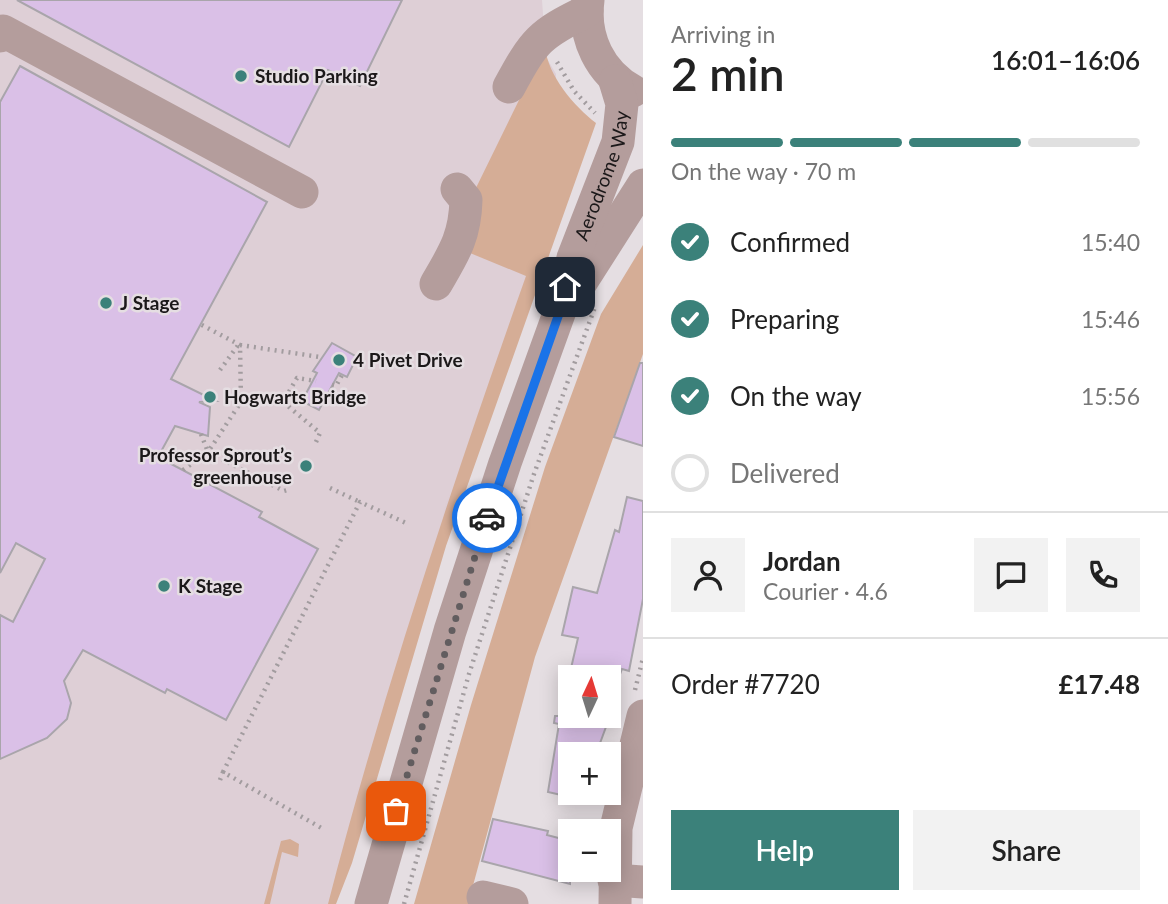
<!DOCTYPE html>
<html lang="en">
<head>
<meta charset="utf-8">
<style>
	:root { --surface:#fff; --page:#f2f2f2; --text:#222; --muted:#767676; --line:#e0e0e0; --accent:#3b817a }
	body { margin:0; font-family:Lato,sans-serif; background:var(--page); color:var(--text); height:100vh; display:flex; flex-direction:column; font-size:26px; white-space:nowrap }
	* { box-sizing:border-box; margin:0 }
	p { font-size:23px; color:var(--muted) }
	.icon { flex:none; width:38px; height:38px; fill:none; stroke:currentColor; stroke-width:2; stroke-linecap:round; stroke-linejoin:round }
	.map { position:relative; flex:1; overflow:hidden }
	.panel { display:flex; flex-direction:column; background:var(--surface); width:525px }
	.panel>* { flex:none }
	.needle { width:46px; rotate:4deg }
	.tools { position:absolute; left:558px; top:665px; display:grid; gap:14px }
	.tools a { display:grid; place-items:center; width:63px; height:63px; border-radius:0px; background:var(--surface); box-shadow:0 4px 18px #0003; font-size:35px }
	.pin { position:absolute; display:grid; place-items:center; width:60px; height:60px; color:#fff; margin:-30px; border-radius:14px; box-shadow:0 4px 10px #0006 }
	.courier { position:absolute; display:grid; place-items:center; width:70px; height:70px; margin:-35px; border:5px solid #1a73e8; border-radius:50%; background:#fff; color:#222; box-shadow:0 2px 9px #0007 }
	.headline em { font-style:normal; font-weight:600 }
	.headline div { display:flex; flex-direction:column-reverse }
	.headline { display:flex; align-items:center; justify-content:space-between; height:119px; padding:0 28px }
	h1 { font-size:46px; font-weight:600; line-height:52px }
	.bar { display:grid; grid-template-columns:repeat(4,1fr); gap:10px 7px; align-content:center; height:84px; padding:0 28px }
	.bar i { height:9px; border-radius:5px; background:var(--line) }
	.bar .on { background:var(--accent) }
	.bar p { grid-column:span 4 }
	.line { display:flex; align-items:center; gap:18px; padding:0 28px; border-top:2px solid var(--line) }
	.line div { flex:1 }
	.round { display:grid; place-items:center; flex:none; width:74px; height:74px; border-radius:0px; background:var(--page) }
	ol { padding:0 28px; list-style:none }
	li { display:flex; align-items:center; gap:21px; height:77px }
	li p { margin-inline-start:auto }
	li .icon { padding:7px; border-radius:50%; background:var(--accent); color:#fff; stroke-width:4 }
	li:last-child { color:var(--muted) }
	li i { width:38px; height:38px; border:4px solid var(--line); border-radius:50% }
	.action { display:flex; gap:14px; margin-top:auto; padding:14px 28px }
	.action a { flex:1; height:80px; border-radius:0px; background:var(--accent); color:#fff; font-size:28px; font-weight:600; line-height:80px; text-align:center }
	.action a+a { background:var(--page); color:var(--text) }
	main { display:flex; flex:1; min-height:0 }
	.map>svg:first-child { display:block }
</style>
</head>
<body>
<main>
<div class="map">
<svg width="643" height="904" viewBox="0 0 643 904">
	<rect width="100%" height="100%" fill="#e5dee2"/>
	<path fill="#decfd6" d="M0 0H542L546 57 556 74 550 218 330 904H0Z"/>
	<path fill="#d5ad96" d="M545 47C548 76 574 106 596 123L446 546 352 863 336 904H328C383 691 453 483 526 276L470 253 474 192Z
		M643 245V354L535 657 468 904H414L471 705 545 467 601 314Z
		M290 839 299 844 298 857 282 852 270 904H264L281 841Z"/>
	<path fill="#dac0e7" stroke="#a9a5ab" stroke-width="2" d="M17 0H402L360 86 328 70 289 147Z
		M20 66 267 202 171 379 216 401 199 402 210 407 208 436 175 426 158 457 262 512 259 517 318 549 226 720 167 689 165 693 83 650 64 681 71 703 67 719 47 738 0 759V615L13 622 45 559 16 543 0 573V102Z
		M332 343 357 357 347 377 339 373 319 410 302 401 317 373 313 371Z
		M640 363H643V446L614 437Z
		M627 497 643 501V599L629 671 622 669 619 677H569L578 638 562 635 573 587 597 593 615 530 619 532Z
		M563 706 570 707V716H610L596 754H570V797L548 792 559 724 554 723 555 716H561Z
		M493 819 548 831 547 835 570 841V884L482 861Z"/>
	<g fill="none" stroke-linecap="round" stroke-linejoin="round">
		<path stroke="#a29c9f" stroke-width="4.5" stroke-dasharray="2 5" stroke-linecap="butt" d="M557 62 574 91 595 113
			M240 345 320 357
			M220 370 239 344
			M332 385 336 386 342 375
			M201 434 208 452 284 491 291 489
			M316 442 320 433 283 402 297 378 316 381
			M183 470 208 452 241 402 240 345 200 324
			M330 488 360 502
			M635 690 643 658
			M223 772 360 502 406 523
			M220 780 223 772 325 830
			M404 904 469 674 534 474 595 307"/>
		<g stroke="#b49d9c" stroke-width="33">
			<path d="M588 0C583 38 600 73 633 91"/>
			<path d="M0 36 3 31 302 192"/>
			<path d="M509 87C534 41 539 34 587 11"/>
			<path d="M436 284C454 253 465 237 466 200L457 189"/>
			<path d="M580 284 643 185"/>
			<path d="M614 880 643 882"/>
			<path d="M483 897 512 904"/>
			<path id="s1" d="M371 904 450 631 505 463 561 308 573 258 618 142 622 104 615 81"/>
			<path d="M615 904 616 828 643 716"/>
		</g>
	</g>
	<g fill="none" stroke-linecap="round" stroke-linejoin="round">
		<path stroke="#625d5f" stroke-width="7" stroke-dasharray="0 12.6" d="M396 811 487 518"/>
		<path stroke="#1a73e8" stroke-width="9" d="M487 518 561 308 565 287"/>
	</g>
	<g fill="#3b817a" stroke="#e5dee2" stroke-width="2.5">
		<circle cx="241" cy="76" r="7"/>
		<circle cx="106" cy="303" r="7"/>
		<circle cx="339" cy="360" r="7"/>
		<circle cx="210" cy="397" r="7"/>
		<circle cx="306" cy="466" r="7"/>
		<circle cx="164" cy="586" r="7"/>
	</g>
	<g text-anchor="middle" stroke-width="5" stroke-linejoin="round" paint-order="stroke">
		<g font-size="19" font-weight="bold" fill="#1b1819" stroke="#e5dee2" text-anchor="start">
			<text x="255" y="83">Studio Parking</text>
			<text x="120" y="310">J Stage</text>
			<text x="353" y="367">4 Pivet Drive</text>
			<text x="224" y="404">Hogwarts Bridge</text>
			<text x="292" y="462" text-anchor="end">Professor Sprout’s<tspan x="292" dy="22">greenhouse</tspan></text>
			<text x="178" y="593">K Stage</text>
		</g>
		<g font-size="19" fill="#1b1819" stroke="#e5dee2">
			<text dy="7" stroke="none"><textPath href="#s1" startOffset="765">Aerodrome Way</textPath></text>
		</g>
	</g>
</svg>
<div class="tools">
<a><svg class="needle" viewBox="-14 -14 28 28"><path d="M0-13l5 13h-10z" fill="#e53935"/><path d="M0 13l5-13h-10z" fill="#767676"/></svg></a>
<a>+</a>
<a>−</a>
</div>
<div class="pin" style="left:396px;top:811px;background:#ea580c"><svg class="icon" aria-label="bag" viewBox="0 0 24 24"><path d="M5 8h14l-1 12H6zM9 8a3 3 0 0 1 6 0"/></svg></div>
<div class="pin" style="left:565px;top:287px;background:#1f2937"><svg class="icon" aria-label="home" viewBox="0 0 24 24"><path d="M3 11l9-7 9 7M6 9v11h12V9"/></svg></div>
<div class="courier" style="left:487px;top:518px"><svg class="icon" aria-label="car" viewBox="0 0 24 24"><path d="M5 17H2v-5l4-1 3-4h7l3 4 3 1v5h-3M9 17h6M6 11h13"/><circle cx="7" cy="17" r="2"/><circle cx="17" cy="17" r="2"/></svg></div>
</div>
<section class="panel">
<div class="headline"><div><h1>2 min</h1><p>Arriving in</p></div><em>16:01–16:06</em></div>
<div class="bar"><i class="on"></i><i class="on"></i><i class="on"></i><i></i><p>On the way · 70 m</p></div>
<ol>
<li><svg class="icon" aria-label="check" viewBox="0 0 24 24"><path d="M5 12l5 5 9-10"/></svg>Confirmed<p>15:40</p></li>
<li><svg class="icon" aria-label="check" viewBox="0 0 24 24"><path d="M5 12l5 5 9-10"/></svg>Preparing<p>15:46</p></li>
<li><svg class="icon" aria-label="check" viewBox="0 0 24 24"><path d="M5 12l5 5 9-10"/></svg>On the way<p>15:56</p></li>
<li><i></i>Delivered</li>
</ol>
<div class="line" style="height:126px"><a class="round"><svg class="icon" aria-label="person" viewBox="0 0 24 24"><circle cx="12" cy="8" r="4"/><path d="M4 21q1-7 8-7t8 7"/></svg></a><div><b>Jordan</b><p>Courier · 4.6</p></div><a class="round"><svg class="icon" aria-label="chat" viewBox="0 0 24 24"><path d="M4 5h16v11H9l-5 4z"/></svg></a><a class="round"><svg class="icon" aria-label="phone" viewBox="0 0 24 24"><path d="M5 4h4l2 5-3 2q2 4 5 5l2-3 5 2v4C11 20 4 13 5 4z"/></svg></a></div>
<div class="line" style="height:91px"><div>Order #7720</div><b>£17.48</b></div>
<div class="action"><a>Help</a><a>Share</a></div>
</section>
</main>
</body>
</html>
